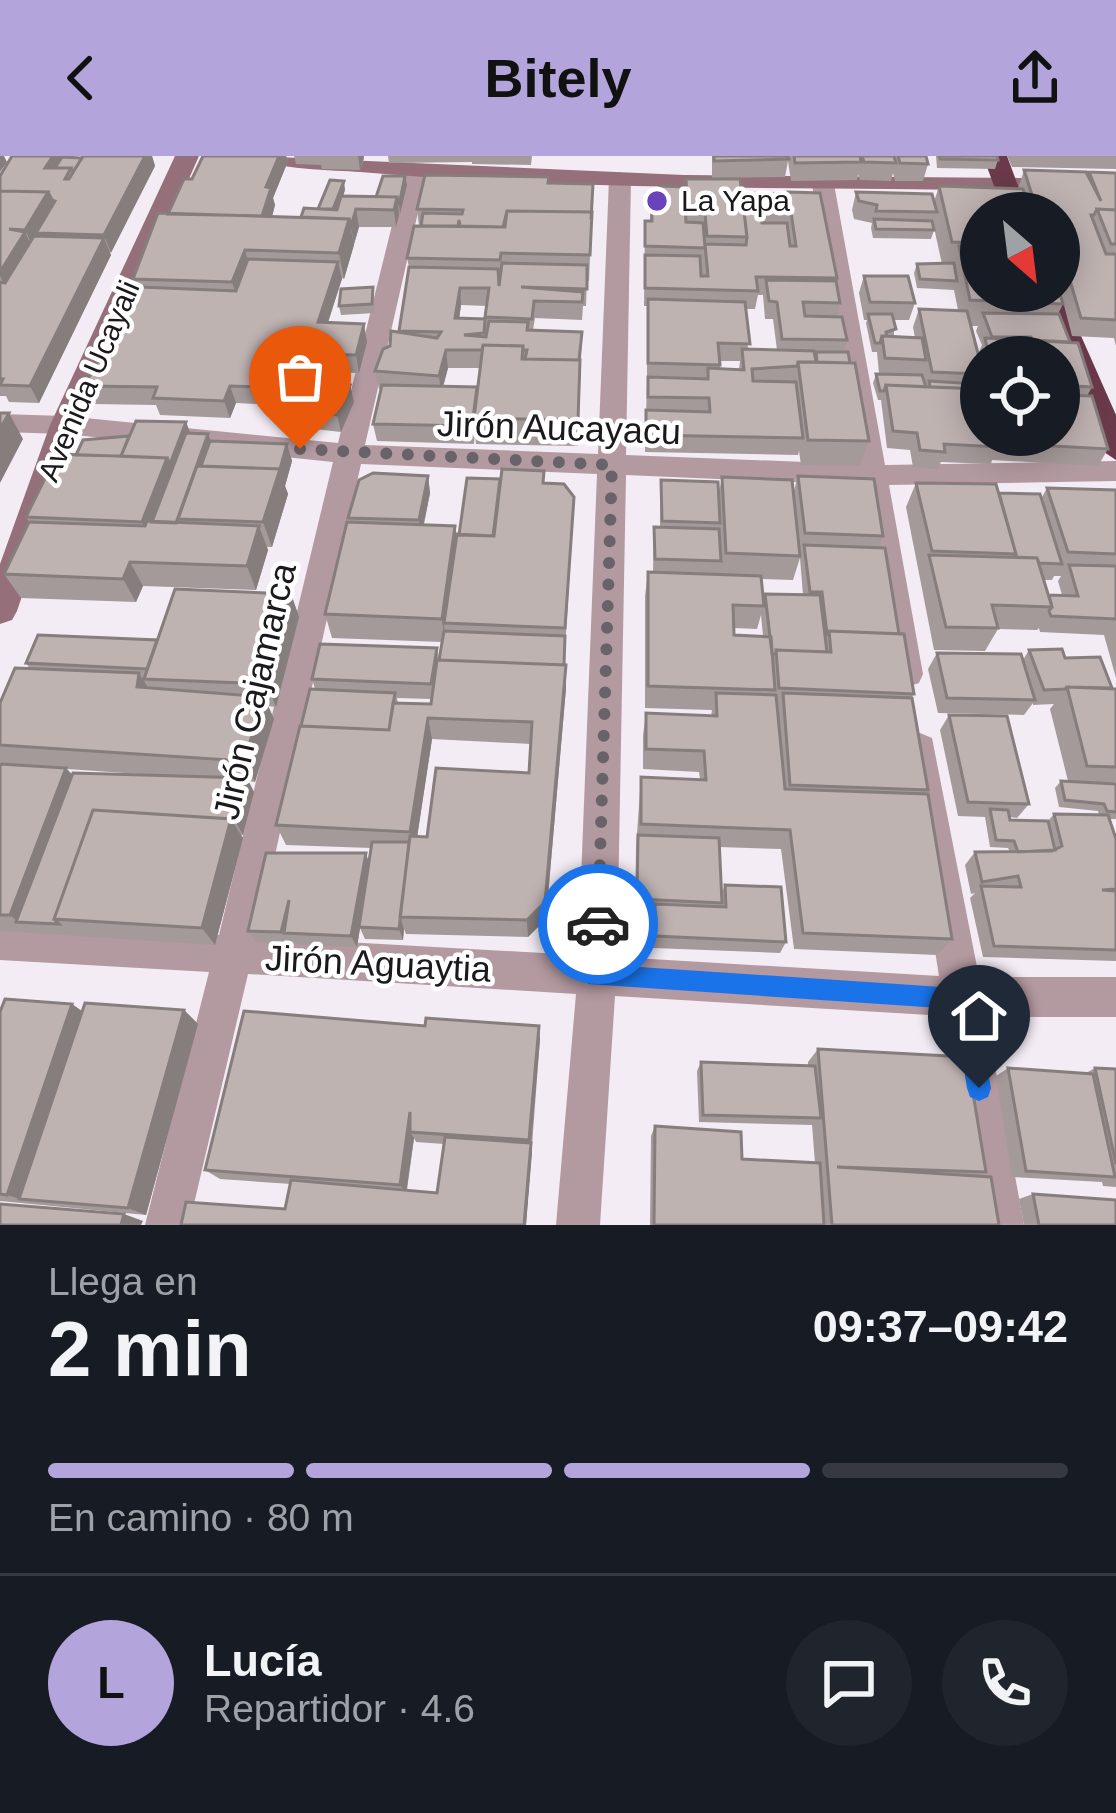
<!DOCTYPE html>
<html lang="es">
<head>
<meta charset="utf-8">
<style>
	:root { --surface:#171b24; --page:#20242c; --text:#f1f3f6; --muted:#9ea1a6; --line:#363941; --accent:#b4a4dc }
	body { margin:0; font-family:Helvetica,sans-serif; background:var(--page); color:var(--text); height:100vh; display:flex; flex-direction:column; font-size:45px; white-space:nowrap }
	* { box-sizing:border-box; margin:0 }
	p { font-size:39px; color:var(--muted) }
	.icon { flex:none; width:66px; height:66px; fill:none; stroke:currentColor; stroke-width:2; stroke-linecap:round; stroke-linejoin:round }
	.map { position:relative; height:1069px; overflow:hidden }
	.details { display:flex; flex-direction:column; background:var(--surface); flex:1 }
	.details>* { flex:none }
	.needle { width:78px; rotate:152deg }
	.buttons { position:absolute; left:960px; top:36px; display:grid; gap:24px }
	.buttons a { display:grid; place-items:center; width:120px; height:120px; border-radius:50%; background:var(--surface); box-shadow:0 6px 30px #0003; font-size:60px }
	.pin { position:absolute; display:grid; place-items:center; width:102px; height:102px; color:#fff; margin:-123px -51px; border-radius:50% 50% 50% 0; rotate:-45deg; box-shadow:0 0 12px #0007 }
	.pin .icon { rotate:45deg }
	.courier { position:absolute; display:grid; place-items:center; width:120px; height:120px; margin:-60px; border:9px solid #1a73e8; border-radius:50%; background:#fff; color:#222; box-shadow:0 3px 15px #0007 }
	.head em { font-style:normal; font-weight:700 }
	.head div { display:flex; flex-direction:column-reverse }
	.head { display:flex; align-items:center; justify-content:space-between; height:204px; padding:0 48px }
	h1 { font-size:78px; font-weight:700; line-height:90px }
	.bar { display:grid; grid-template-columns:repeat(4,1fr); gap:18px 12px; align-content:center; height:144px; padding:0 48px }
	.bar i { height:15px; border-radius:9px; background:var(--line) }
	.bar .on { background:var(--accent) }
	.bar p { grid-column:span 4 }
	.line { display:flex; align-items:center; gap:30px; padding:0 48px; border-top:3px solid var(--line) }
	.line div { flex:1 }
	.round { display:grid; place-items:center; flex:none; width:126px; height:126px; border-radius:63px; background:var(--page) }
	header { display:flex; justify-content:space-between; align-items:center; height:156px; padding:0 48px; background:var(--accent); color:#111; font-size:54px; font-weight:700 }
	.map>svg:first-child { display:block }
</style>
</head>
<body>
<header><svg class="icon" aria-label="back" viewBox="0 0 24 24"><path d="M15 5l-7 7 7 7"/></svg>Bitely<svg class="icon" aria-label="share" viewBox="0 0 24 24"><path d="M12 15V3M7 8l5-5 5 5M5 13v7h14v-7"/></svg></header>
<div class="map">
<svg width="1116" height="1069" viewBox="0 0 1116 1069">
	<rect width="100%" height="100%" fill="#f3ecf5"/>
	<g fill="none" stroke-linecap="round" stroke-linejoin="round">
		<path fill="#b399a0" fill-rule="evenodd" d="M416 11 427 17 365 289 598 298 609 23 620 16 631 23 626 299 857 308 812 28 823 21 834 28 885 309 1116 305V325L889 329 923 518 919 527 907 531 895 527 891 518 860 329 626 319 617 801 939 820 903 592 908 582 920 577 932 582 979 821H1116V861H986L1024 1069H980L946 860 615 840 600 1069H556L576 838 248 818 189 1069H145L209 816 0 804V766L219 779 333 306 65 278 0 276V258L65 260 338 287 405 17ZM361 308 597 318 578 799 257 781Z"/>
		<path fill="#95707a" fill-rule="evenodd" d="M175 0H199L80 269 17 455 12 464 0 468V408L50 269Z
			M254 0 684 19 1116 23V37C864 29 612 38 360 16 336 14 271 14 254 0Z"/>
		<path fill="#6b3a4a" fill-rule="evenodd" d="M983 0H1007L1028 57H1004Z
			M1059 130 1116 259V304L1101 294 1036 135H1059Z"/>
	</g>
	<path fill="#a49a99" fill-rule="evenodd" d="M83 0H152L155 10 110 97 111 99 39 247 9 246 6 240H0V20L64 1 82 2Z
		M203 0H286L288 5 273 42 275 49 272 61H301L318 53 345 34 343 40 376 41 405 20 407 29 396 71H359L344 123 342 122 328 167 367 186 359 217 313 216 304 249 350 229 354 246 341 276 306 272 301 255 304 250 236 247 230 262 160 259 156 249 92 248 84 230 138 135 133 123 168 58 192 23Z
		M294 0H364V3L360 14 322 13 321 9 296 8Z
		M388 0H532L531 9 472 8V6L389 7Z
		M712 0H926L928 8 923 25H895L893 17 891 25 860 24 858 18 857 24 791 25 788 5 785 21 712 22Z
		M936 0H939L998 4 995 13 937 12Z
		M1007 0H1116V13L1012 11Z
		M1024 14 1087 19 1089 16 1116 17V190L1114 182 1072 180 1059 130V57H981V135L1063 148 1058 158 1092 231 1087 240 1108 293 1098 310 992 304 991 308 941 306 938 313 913 311 910 294 887 292 881 244H878L873 227 876 218H879L877 196H872L866 167 867 164H864L859 137 864 120 915 147 909 164H894V181L915 182 913 171 919 153 958 154 954 134 917 132 914 117 917 108H942L933 67 934 74 931 83 873 82 871 72 872 67 854 63 852 54 856 36 934 46 939 30 1018 33ZM971 170H978L976 175 982 189 978 198ZM981 201H1059V279H981Z
		M686 23 742 37 785 51 788 36 837 122 840 147 837 161 847 184 844 196 869 285 860 310 801 309 799 295 798 299 645 296 647 225V150H644L645 65H650L651 38 684 36ZM758 139H763L765 163H773L777 194H748L746 153H755ZM720 205H740L739 213H720Z
		M549 27 593 28 589 125H587L586 150H583L582 164 535 162 533 174 582 176 578 290 476 288 475 275 474 288 377 285 373 268 381 233H379L375 215 399 176 409 111 407 102 419 70 417 53ZM461 149 487 150 485 162H459ZM448 212H480L477 231H443Z
		M373 131 374 157 341 159 339 150Z
		M186 266 190 277 211 285 287 288 292 305 285 330 288 338 272 391H267L268 394 256 434 143 430 136 446 21 442 4 418 29 366 26 361 76 299 129 280Z
		M428 320 430 337 424 368 455 370 457 380 544 327 573 366 564 509 566 532 546 763 528 781 406 778 404 773 403 784 365 783 360 772 357 791 291 788 289 785V788L256 786 248 775 369 706 371 692 286 689 276 669 301 570 315 533 312 523 437 492 439 504 442 486 332 482 325 458 349 366 348 362ZM397 542 431 543V548L398 547ZM432 583 531 588 529 617 427 681H417Z
		M798 320 883 380 879 392 914 538 911 542 928 634 925 638 952 783 937 799 794 793 781 693 719 691 721 739 725 729 786 786 780 797 653 792V756L635 755 636 692 641 621 700 623 699 616 643 613V579L646 557 711 560 712 554 645 552V440L648 416H653L654 371H660L661 324 718 341 722 321 793 338ZM800 402 803 439 765 438 763 445 761 423 793 424ZM761 459 763 480 734 479V472L757 473Z
		M916 327 1041 343 1047 332 1116 334V522L1104 479 1040 476 1039 472 1037 474 998 473 985 495 934 494 906 351ZM1054 420H1061L1058 425 1062 439H1049L1044 424H1052Z
		M291 438 299 461 276 551 268 550 274 563 255 626 248 625 254 636 243 679H241L243 682 215 789 0 775V608H2L0 606V547L30 513 26 507 157 484ZM67 613 169 620 72 618Z
		M1029 494 1065 502 1111 533H1116V626L1114 628H1116V663H1109L1116 681V805L983 801 970 742 975 737 971 738 965 709 975 696H1010L1008 692 990 691 985 661 958 660 940 574 949 559 1029 648 1017 662 1010 661V664L1048 665 1054 658 1099 659 1098 655 1059 651 1055 632 1061 625H1068L1050 553 1054 548 1033 549V547L1024 559 938 557 928 513 937 497 1023 504Z
		M72 848 82 855 184 854 198 868 146 1059 0 1045V856Z
		M540 883 526 1069H181L285 1053 291 1028 220 1023 205 1014ZM414 982 416 986 444 988 437 1037 407 1034Z
		M818 893 986 1016 978 1020 999 1069H650L651 980 655 970 742 1003 815 1007 812 969 699 966 697 915 701 906 808 910V906Z
		M1008 912 1086 917 1095 912 1116 913V1031L1103 1030 1102 1026 1012 1021 996 920Z
		M1033 1038 1116 1069H1024L1019 1043Z"/>
	<path fill="#867d7d" d="M0 0H4L7 6 0 16Z
		M53 0H63L66 7 59 19 45 12Z
		M145 0H152L155 10 111 97 104 79Z
		M279 0H286L288 5 273 42 275 49 265 86 260 68 266 31Z
		M358 0H364L360 14Z
		M405 20 407 29 400 58 399 49Z
		M344 25 345 34 333 68 331 59Z
		M48 36 60 62 36 77 42 91 37 99 25 74Z
		M397 41 399 59 396 71 394 54Z
		M356 53 359 71 354 88 351 70Z
		M349 63 354 89 344 123 339 97Z
		M25 76 37 102 12 144 0 120V116Z
		M104 82 111 99 39 247 30 230Z
		M245 94 252 120 240 152 232 126Z
		M338 106 342 123 322 184 318 166Z
		M460 132 461 149 457 179 455 162Z
		M364 168 367 186 359 217 356 199Z
		M446 194 448 212 441 238 439 220Z
		M308 198 313 216 304 250 299 232Z
		M350 229 354 246 341 276 337 259Z
		M230 230 236 247 230 262 224 245Z
		M9 257 23 283 0 327V273Z
		M186 266 193 284 154 391 142 366 167 302Z
		M208 278 215 296 178 363 185 379 174 372Z
		M287 288 292 305 285 330 288 338 272 391 263 366Z
		M428 320 430 337 421 381 419 364Z
		M259 370 268 394 256 434 247 410Z
		M455 370 458 394 444 467 445 486 442 463Z
		M130 406 143 430 136 446 123 423Z
		M291 438 299 461 276 551 267 528Z
		M566 509V532L546 763 528 781 527 764Z
		M139 517 153 540 137 531Z
		M264 541 274 563 255 626 244 605Z
		M428 562 432 583 415 695 410 676Z
		M66 612 83 632 18 766 10 759Z
		M247 622 254 636 243 679 235 665Z
		M231 663 243 682 215 789 202 772Z
		M366 697 370 710 357 791 351 780Z
		M400 761 404 773 403 784 399 773Z
		M72 848 96 866 23 1044 7 1039Z
		M184 854 198 868 146 1059 128 1052Z
		M539 870 540 883 531 989 532 997 526 1069H524Z
		M410 956V976L414 982 406 1037 400 1029Z
		M124 1058 143 1065 141 1069H121Z"/>
	<path fill="#bfb3b2" stroke="#867d7d" stroke-width="3" d="M12 0H53L45 12H71L65 23H69L83 0H145L104 79 36 77 55 45 52 44 48 36 0 35V20Z
		M203 0H279L266 31 271 32 262 60 168 58 184 23H192Z
		M714 0H788L789 3 714 5Z
		M794 0H860L861 6 795 7Z
		M862 0H894L896 7 864 6Z
		M898 0H926L928 8 900 7Z
		M939 0H997L998 4 940 3Z
		M62 1 82 2 73 16 71 12H55Z
		M1024 14 1086 16 1101 45 1089 16 1116 17V54L1097 53 1094 59H1091L1106 98H1116V164L1081 162 1059 87V57H1046L1033 42Z
		M425 19 549 21 548 27 593 28 591 64 592 56 507 55 503 71 460 70 459 64 458 70H421L423 57 462 58 463 54 417 53Z
		M383 20H405L399 49 397 41H376Z
		M686 23H740L747 81 707 80 705 57H688Z
		M330 24 344 25 333 53H318Z
		M662 30 684 31 686 66 703 67 705 92 645 90V65H652L651 38Z
		M939 30 1023 33 1030 57H981V87L952 86Z
		M0 35 48 36 25 74 9 73 25 76 0 116Z
		M788 36 820 37 837 122 756 121 758 135 645 132V99L700 100 701 120H708L705 88 746 89 747 81 742 37 782 38 785 57 761 56 762 67H787L790 90H796Z
		M856 36 932 38 937 56 876 55 877 49 859 45Z
		M341 40 397 41 394 54 356 53 351 70 349 63 301 61 304 52 337 54Z
		M1097 53 1116 54V88H1111Z
		M507 55 592 56 590 99 501 97 500 104 407 102 414 70 505 71Z
		M158 57 349 63 339 97 245 94 232 126 133 123Z
		M874 63 932 65 934 74 876 73Z
		M34 80 104 82 30 230 0 229 3 223H0V126L5 127Z
		M959 90 981 91V135H1059L1063 148 970 144Z
		M248 103 338 106 318 166 364 168 356 199 308 198 299 232 230 230 224 245 153 242 157 231 84 230 140 131 236 135Z
		M502 107 587 109V133L521 131 583 136 582 146 534 145 532 163 485 161 489 132H460L455 162 485 163 484 177 464 179 486 181 489 165 528 166 527 174 582 176 579 204 525 203 527 194H523V190L483 189 482 194H446L439 220 375 215 383 193 390 190 391 175 437 182 441 176 399 175 409 111 498 113 499 130Z
		M954 107 957 125 920 123 917 108Z
		M864 120H908L915 147 870 146Z
		M766 124 836 125 840 147 803 146 805 160 842 161 847 184 782 183 777 146 769 145Z
		M373 131 372 148 339 150 341 133Z
		M648 143 745 146 750 188 718 187 720 209 648 207Z
		M919 153 967 155 981 209V218L932 216Z
		M983 157 1059 158 1070 186 1032 184 1031 181H992Z
		M868 158H892L896 173 886 176 887 180H882L880 187H875Z
		M882 180 922 182 926 204 885 202Z
		M985 182 1078 187 1092 231 1059 229V201H989Z
		M483 189 523 190 522 203 580 204 578 264 474 262Z
		M742 193 814 195 816 206H798L797 210 752 213 753 225 796 226 803 282 646 279V254L710 256 709 242 648 241V221L708 223V212L744 214Z
		M816 196H848L850 207 817 206Z
		M798 206 855 207 869 285 808 284Z
		M876 218 922 219 926 231 886 229 884 235H880Z
		M315 225 350 229 337 259 301 255Z
		M929 225 976 228 978 233 930 231Z
		M382 229 477 231 472 270 373 268Z
		M886 229 981 233V279H1059V239L1092 240 1108 293 998 287 999 291 944 288 945 296 920 294 917 277 893 275Z
		M0 257H9L0 273Z
		M136 265 186 266 170 308 167 302 121 300Z
		M186 277 208 278 176 367 152 366Z
		M129 280 121 300 76 299 83 284Z
		M210 285 287 288 280 313 201 310Z
		M57 298 167 302 142 366 26 361Z
		M197 310 280 313 263 366 178 363Z
		M502 313 544 315 543 327 564 328 574 341 565 472 444 467 457 378 494 380Z
		M373 317 428 320 419 364 348 362 359 324Z
		M798 320 874 323 883 380 805 377Z
		M722 321 792 324 800 400 726 397Z
		M467 322 500 323 493 380 459 379Z
		M661 324 718 326 720 367 662 365Z
		M916 327 996 328 1016 398 932 395Z
		M1047 332 1116 334V398L1068 396Z
		M999 337 1040 338 1062 408 1039 407 1037 402 1014 401 1016 398Z
		M147 365 259 370 247 410 130 406 123 423 4 418 29 366 145 370Z
		M347 366 455 370 442 463 325 458Z
		M654 371 719 373 721 405 655 403Z
		M804 389 885 392 899 478 829 475 827 478 822 436H810Z
		M929 399 1037 402 1052 451 992 449 998 472 946 471Z
		M1069 409 1116 410V463L1051 460 1049 455 1052 451 1049 439 1078 440Z
		M648 416 761 420 764 450 733 449 734 479 771 481 775 534 648 530Z
		M175 433 291 438 267 528 144 523Z
		M765 438 820 439 827 496 776 494V498H772Z
		M444 475 565 480 564 509 439 504Z
		M829 475 904 478 914 538 779 532 776 494 831 496Z
		M38 479 157 484 147 513 26 507Z
		M320 488 437 492 431 528 312 523Z
		M1062 493 1065 502 1100 501 1112 532 1067 531 1065 533 1044 534 1029 494Z
		M937 497 1021 498 1035 544 947 542Z
		M437 504 566 509 545 746 527 764 400 761 410 680 427 681 436 612 529 617 532 566 428 562 410 676 276 669 300 570 389 574 393 547 431 548Z
		M15 512 139 517 137 531 264 541 244 605 0 589V547Z
		M1067 531 1116 533V611L1087 610Z
		M310 533 395 537 389 574 301 570Z
		M716 537 776 539 785 633 928 638 952 783 803 777 790 674 641 668V621L706 624 704 595 646 593V557L717 560Z
		M783 537 912 542 928 634 790 629Z
		M949 559 1007 560 1029 648 968 646Z
		M0 608 66 612 10 759H0Z
		M73 617 247 622 235 665H231V663L93 654 54 763 59 768 16 766Z
		M1061 625 1116 628V656L1107 655 1104 648 1065 644Z
		M990 653 1008 654 1010 664 1048 665 1055 694 1018 696 1014 685 996 684Z
		M93 654 231 663 202 772 54 763Z
		M1054 658 1108 659 1116 683V733L1102 734 1116 735V794L994 790 981 730 1021 731 1018 720 982 726 975 696 1052 695 1062 690Z
		M638 679 719 682 722 747 637 743Z
		M372 686H409L399 773 359 771Z
		M266 697H366L351 780 284 777 289 744 281 776 248 775Z
		M725 729 781 731 786 786 655 780V748L726 751Z
		M5 843 72 848 7 1039 0 1038V856Z
		M85 847 184 854 128 1052 19 1043Z
		M244 855 425 870 426 862 539 870 529 984 410 976V956L400 1029 205 1014Z
		M818 893 967 901 986 1016 837 1011 991 1021 999 1069H832Z
		M701 906 815 910 821 962 703 959Z
		M1008 912 1093 918 1115 1021 1026 1015Z
		M1095 912 1116 913V1008Z
		M655 970 741 976 742 1003 820 1007 824 1069H654Z
		M445 981 531 987 524 1069H181L186 1046 285 1053 291 1024 437 1037Z
		M1033 1038 1116 1044V1069H1039Z
		M0 1048 124 1058 121 1069H0Z"/>
	<path fill="#1a73e8" d="M598 757 610 768 609 809 972 833 991 932 988 941 979 945 970 941 967 932 954 853 588 828 587 768Z"/>
	<g fill="none" stroke-linecap="round" stroke-linejoin="round">
		<path stroke="#676368" stroke-width="12" stroke-dasharray="0 21.6" d="M300 293 612 309 598 768"/>
	</g>
	<circle fill="#6a43bc" stroke="#fff" stroke-width="4.5" cx="657" cy="45" r="12"/>
	<g text-anchor="middle" stroke-width="9" stroke-linejoin="round" paint-order="stroke">
		<g font-size="30" fill="#1b191c" stroke="#fff" text-anchor="start">
			<text x="681" y="55">La Yapa</text>
		</g>
		<g font-size="30" fill="#1b191c" stroke="#fff">
			<text transform="translate(89 225) rotate(-67)" y="10">Avenida Ucayali</text>
		</g>
		<g font-size="36" fill="#1b191c" stroke="#fff">
			<text transform="translate(559 271) rotate(2)" y="13">Jirón Aucayacu</text>
			<text transform="translate(254 535) rotate(-77)" y="13">Jirón Cajamarca</text>
			<text transform="translate(378 807) rotate(3)" y="13">Jirón Aguaytia</text>
		</g>
	</g>
</svg>
<div class="buttons">
<a><svg class="needle" viewBox="-14 -14 28 28"><path d="M0-13l5 13h-10z" fill="#e53935"/><path d="M0 13l5-13h-10z" fill="#9ea1a6"/></svg></a>
<a><svg class="icon" aria-label="locate" viewBox="0 0 24 24"><circle cx="12" cy="12" r="6"/><path d="M12 2v4M12 18v4M2 12h4M18 12h4"/></svg></a>
</div>
<div class="pin" style="left:300px;top:293px;background:#ea580c"><svg class="icon" aria-label="bag" viewBox="0 0 24 24"><path d="M5 8h14l-1 12H6zM9 8a3 3 0 0 1 6 0"/></svg></div>
<div class="pin" style="left:979px;top:932px;background:#1f2937"><svg class="icon" aria-label="home" viewBox="0 0 24 24"><path d="M3 11l9-7 9 7M6 9v11h12V9"/></svg></div>
<div class="courier" style="left:598px;top:768px"><svg class="icon" aria-label="car" viewBox="0 0 24 24"><path d="M5 17H2v-5l4-1 3-4h7l3 4 3 1v5h-3M9 17h6M6 11h13"/><circle cx="7" cy="17" r="2"/><circle cx="17" cy="17" r="2"/></svg></div>
</div>
<section class="details">
<div class="head"><div><h1>2 min</h1><p>Llega en</p></div><em>09:37–09:42</em></div>
<div class="bar"><i class="on"></i><i class="on"></i><i class="on"></i><i></i><p>En camino · 80 m</p></div>
<div class="line" style="height:216px"><b class="round" style="background:var(--accent);color:#111">L</b><div><b>Lucía</b><p>Repartidor · 4.6</p></div><a class="round"><svg class="icon" aria-label="chat" viewBox="0 0 24 24"><path d="M4 5h16v11H9l-5 4z"/></svg></a><a class="round"><svg class="icon" aria-label="phone" viewBox="0 0 24 24"><path d="M5 4h4l2 5-3 2q2 4 5 5l2-3 5 2v4C11 20 4 13 5 4z"/></svg></a></div>
</section>
</body>
</html>
